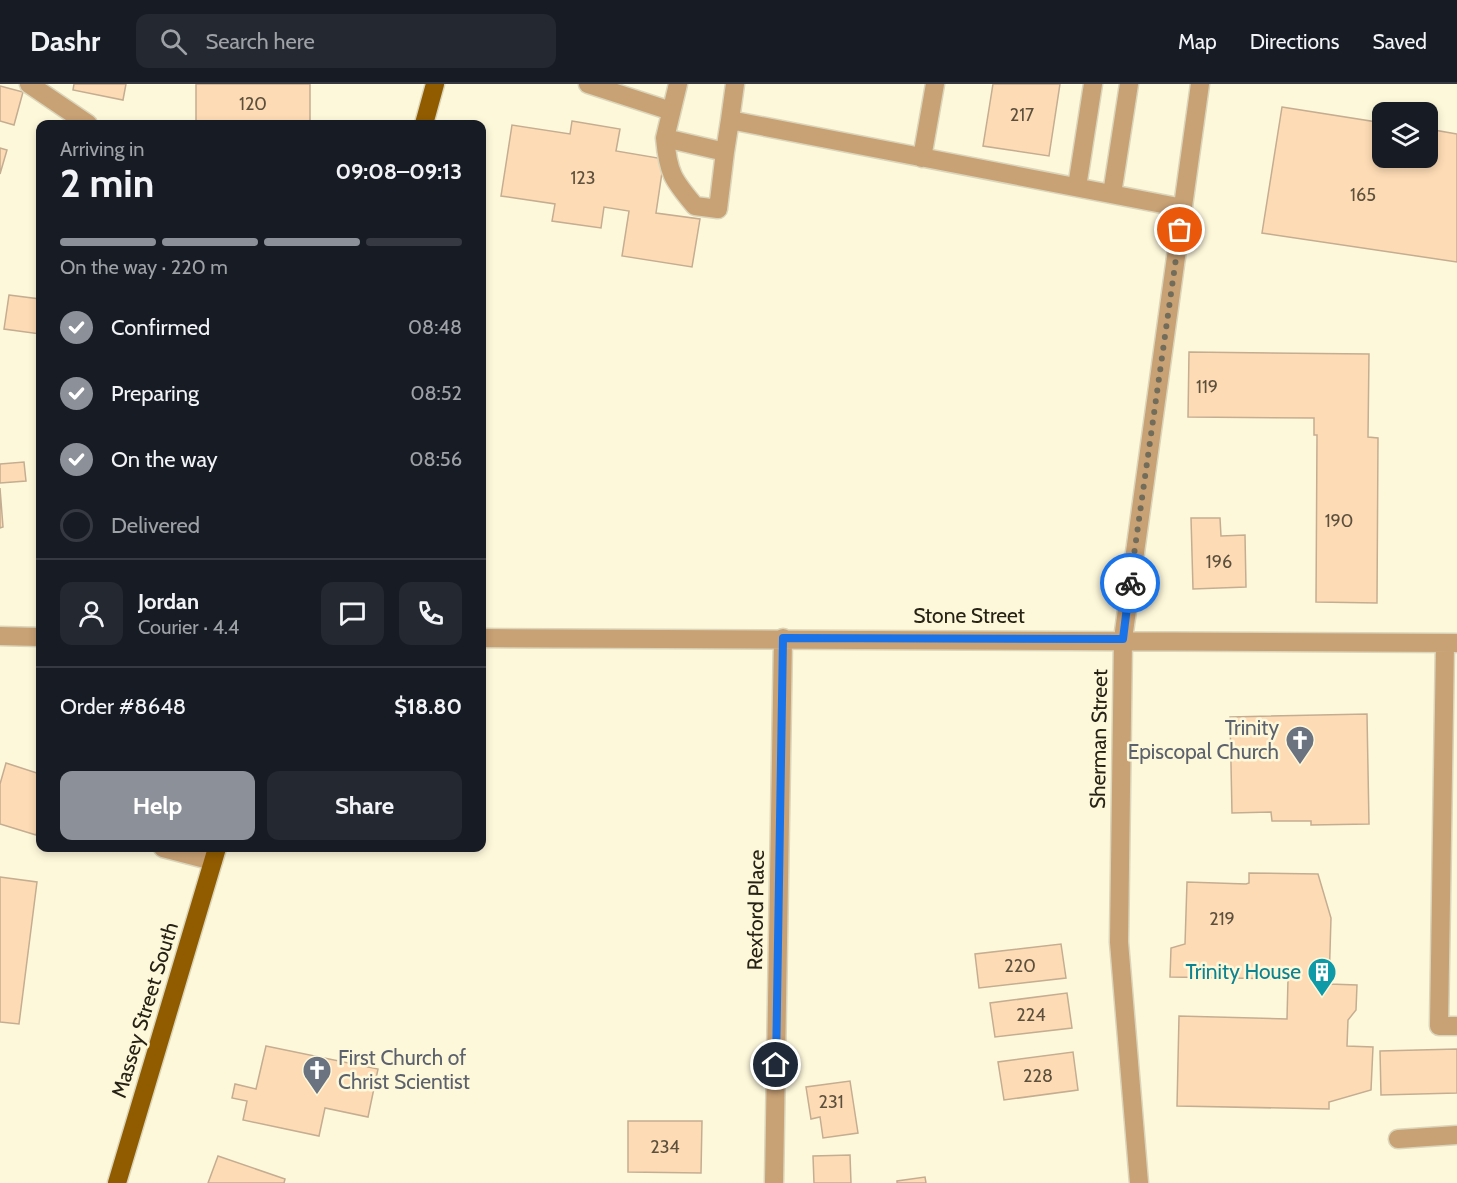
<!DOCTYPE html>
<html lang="en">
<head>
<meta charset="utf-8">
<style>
	:root { --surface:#171b24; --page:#242831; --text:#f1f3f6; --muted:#9ea1a6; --line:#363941; --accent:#8c9099 }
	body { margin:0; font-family:Cabin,sans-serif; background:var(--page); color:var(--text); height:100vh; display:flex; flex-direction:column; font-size:22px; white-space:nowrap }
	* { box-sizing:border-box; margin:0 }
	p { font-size:20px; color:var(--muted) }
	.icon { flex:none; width:33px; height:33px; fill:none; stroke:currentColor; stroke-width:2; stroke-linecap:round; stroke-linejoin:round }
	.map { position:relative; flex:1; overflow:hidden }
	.side { position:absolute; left:36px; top:36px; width:450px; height:732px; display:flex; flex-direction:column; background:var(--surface); border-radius:12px; box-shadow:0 3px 9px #0003 }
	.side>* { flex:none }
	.buttons { position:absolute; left:1372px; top:18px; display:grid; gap:12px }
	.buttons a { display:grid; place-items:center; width:66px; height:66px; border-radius:12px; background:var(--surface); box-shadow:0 3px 9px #0003; font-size:30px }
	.pin { position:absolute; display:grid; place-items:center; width:51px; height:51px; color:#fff; margin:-26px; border:3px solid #fff; border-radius:50%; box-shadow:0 2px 6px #0007 }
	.courier { position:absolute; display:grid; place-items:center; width:60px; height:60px; margin:-30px; border:4px solid #1a73e8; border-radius:50%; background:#fff; color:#222; box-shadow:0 2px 8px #0007 }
	.overview em { font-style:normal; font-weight:700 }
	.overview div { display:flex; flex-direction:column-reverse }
	.overview { display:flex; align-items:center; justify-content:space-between; height:102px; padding:0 24px }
	h1 { font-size:39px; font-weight:700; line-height:45px }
	.bar { display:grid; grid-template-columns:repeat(4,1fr); gap:9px 6px; align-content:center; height:72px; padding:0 24px }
	.bar i { height:8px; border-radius:4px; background:var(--line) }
	.bar .current { background:var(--accent) }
	.bar p { grid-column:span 4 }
	.line { display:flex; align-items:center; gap:15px; padding:0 24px; border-top:2px solid var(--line) }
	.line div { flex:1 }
	.round { display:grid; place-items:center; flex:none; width:63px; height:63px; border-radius:12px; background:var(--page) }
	ol { padding:0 24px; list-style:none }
	li { display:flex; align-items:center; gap:18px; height:66px }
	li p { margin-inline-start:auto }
	li .icon { padding:6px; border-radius:50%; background:var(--accent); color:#fff; stroke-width:4 }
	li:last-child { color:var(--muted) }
	li i { width:33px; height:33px; border:3px solid var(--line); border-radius:50% }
	.button { display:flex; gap:12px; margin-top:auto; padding:12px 24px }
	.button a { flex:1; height:69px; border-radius:12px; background:var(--accent); color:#fff; font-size:24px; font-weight:700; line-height:69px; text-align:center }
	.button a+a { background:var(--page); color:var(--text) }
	header { display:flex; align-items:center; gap:36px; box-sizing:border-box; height:84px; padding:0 30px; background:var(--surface); border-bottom:2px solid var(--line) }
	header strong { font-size:28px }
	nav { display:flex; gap:33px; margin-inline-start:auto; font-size:21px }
	.search { width:420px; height:54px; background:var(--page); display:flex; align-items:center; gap:15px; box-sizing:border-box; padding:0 21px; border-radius:12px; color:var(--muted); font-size:22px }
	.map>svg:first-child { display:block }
</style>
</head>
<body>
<header>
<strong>Dashr</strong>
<div class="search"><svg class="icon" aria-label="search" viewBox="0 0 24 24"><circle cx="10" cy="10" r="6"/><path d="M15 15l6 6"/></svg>Search here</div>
<nav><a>Map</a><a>Directions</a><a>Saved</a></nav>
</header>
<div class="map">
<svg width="1457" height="1099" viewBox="0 0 1457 1099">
	<rect width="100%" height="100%" fill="#fef8db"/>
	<path fill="#fddbb5" stroke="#c5ad91" stroke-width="1.5" d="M74 0H126L123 16 73 6Z
		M196 0H310V40H196Z
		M993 0H1060L1049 72 983 62Z
		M0 2 23 8 14 41 0 37Z
		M1282 23 1383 39V74H1428V45L1457 50V178L1262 149Z
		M572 37 620 45 616 67 664 75 656 129 700 135 692 183 622 172 629 127 604 123 601 144 552 137 555 120 501 112 512 41 570 50Z
		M0 64 7 66 0 90Z
		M9 211 40 215V250L4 245Z
		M1189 268 1369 270 1368 353 1378 354 1377 519 1316 518 1317 351H1314V334L1188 333Z
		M24 378 26 397 0 399V380Z
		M0 404 3 443 0 444Z
		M1191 434H1220L1221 452 1245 451 1246 503 1193 505Z
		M1367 630 1369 740 1311 741V737H1272L1271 728 1232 729 1230 633Z
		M6 679 40 690V737L36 751 0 740V700Z
		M1249 789 1318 790 1331 834 1329 900 1357 901 1356 926 1348 936 1347 962 1373 963 1371 1006 1329 1018V1025L1177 1022 1179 932 1287 935 1288 895 1170 893 1171 864 1185 860 1187 798 1246 800 1249 799Z
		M0 793 37 798 19 940 0 938Z
		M1061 860 1066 894 979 904 975 870Z
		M1067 909 1072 944 995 953 990 919Z
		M266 962 378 985 368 1033 325 1024 319 1052 243 1036 247 1017 232 1014 235 1000 256 1005Z
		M1457 965V1009L1381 1011 1380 967Z
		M1073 968 1078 1006 1004 1016 998 978Z
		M850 997 858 1049 823 1054 820 1033 811 1035 806 1003Z
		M628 1037H702L701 1089 628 1088Z
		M850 1071 851 1099H814L813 1072Z
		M218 1072 285 1095 284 1099H208Z
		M925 1093 926 1099H897V1097Z"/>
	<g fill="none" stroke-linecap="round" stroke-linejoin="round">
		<g stroke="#dbd6bb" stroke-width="21">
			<path id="minor" d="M29 0 88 40
				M588 0 671 27
				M678 0 665 54 725 68 730 36
				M735 0 730 36 1183 124
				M665 54C668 89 673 96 695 122L718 125 725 68
				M922 74 935 0
				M1077 103 1093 0
				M1112 110 1129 0
				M0 552 40 553
				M482 554 1457 559
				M1445 559 1439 942H1457
				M163 764 213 777
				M1398 1055 1457 1051
				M774 1099 783 554
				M1139 1099 1119 858 1123 555 1200 0"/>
		</g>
		<g stroke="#dbd6bb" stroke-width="21">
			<path id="major" d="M424 40 435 0
				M117 1099 217 764"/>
		</g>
		<use href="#minor" stroke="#c8a175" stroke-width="18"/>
		<use href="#major" stroke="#915c00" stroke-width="18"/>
	</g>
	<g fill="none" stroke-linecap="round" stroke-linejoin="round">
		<path stroke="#726d5a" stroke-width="6" stroke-dasharray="0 10.8" d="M1130 499 1180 146"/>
		<path stroke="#1a73e8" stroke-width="8" d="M776 981 783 554 1123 555 1130 499"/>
	</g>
	<defs>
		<g id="church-pin" transform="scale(1.5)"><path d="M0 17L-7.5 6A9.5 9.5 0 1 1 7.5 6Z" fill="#6b7280" stroke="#fef8db"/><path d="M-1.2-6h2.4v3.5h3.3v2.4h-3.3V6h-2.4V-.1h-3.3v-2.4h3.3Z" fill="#fff"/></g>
		<g id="building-pin" transform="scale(1.5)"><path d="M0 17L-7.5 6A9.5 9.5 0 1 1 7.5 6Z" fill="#0f9aa8" stroke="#fef8db"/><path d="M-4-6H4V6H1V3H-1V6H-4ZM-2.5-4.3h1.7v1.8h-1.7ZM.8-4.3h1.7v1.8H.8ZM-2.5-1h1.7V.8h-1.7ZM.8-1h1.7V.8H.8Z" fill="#fff"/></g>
	</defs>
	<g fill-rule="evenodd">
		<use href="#church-pin" x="1300" y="656"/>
		<use href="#building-pin" x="1322" y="888"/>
		<use href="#church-pin" x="317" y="986"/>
	</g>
	<g text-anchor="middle" stroke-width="5" stroke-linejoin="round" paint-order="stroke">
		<g font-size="18" fill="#5c503d">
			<text x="253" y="26">120</text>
			<text x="1022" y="37">217</text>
			<text x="583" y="100">123</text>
			<text x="1363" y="117">165</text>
			<text x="1207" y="309">119</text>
			<text x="1339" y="443">190</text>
			<text x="1219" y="484">196</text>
			<text x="1222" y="841">219</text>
			<text x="1020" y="888">220</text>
			<text x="1031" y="937">224</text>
			<text x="1038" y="998">228</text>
			<text x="831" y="1024">231</text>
			<text x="665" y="1069">234</text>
		</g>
		<g font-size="21" fill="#262215" stroke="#fef8db">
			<text x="969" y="539">Stone Street</text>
			<text transform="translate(1099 655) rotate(-89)" y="7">Sherman Street</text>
			<text transform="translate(756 826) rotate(-89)" y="7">Rexford Place</text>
			<text transform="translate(145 926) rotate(-73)" y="7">Massey Street South</text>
		</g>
		<g font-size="21" fill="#5b616d" stroke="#fef8db" text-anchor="end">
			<text x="1279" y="651">Trinity<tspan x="1279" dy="24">Episcopal Church</tspan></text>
			<text x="338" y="981" text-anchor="start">First Church of<tspan x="338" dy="24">Christ Scientist</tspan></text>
		</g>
		<g font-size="21" fill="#0d838f" stroke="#fef8db" text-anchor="end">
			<text x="1301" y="895">Trinity House</text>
		</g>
	</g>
</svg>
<div class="buttons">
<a><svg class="icon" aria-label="layers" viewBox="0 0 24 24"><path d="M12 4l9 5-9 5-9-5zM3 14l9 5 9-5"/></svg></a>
</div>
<div class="pin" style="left:1180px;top:146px;background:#ea580c"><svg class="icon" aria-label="bag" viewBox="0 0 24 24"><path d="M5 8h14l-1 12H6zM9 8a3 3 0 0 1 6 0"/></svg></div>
<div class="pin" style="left:776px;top:981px;background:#1f2937"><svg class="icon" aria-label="home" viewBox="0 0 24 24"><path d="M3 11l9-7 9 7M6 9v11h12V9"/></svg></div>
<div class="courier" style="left:1130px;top:499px"><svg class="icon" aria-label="bike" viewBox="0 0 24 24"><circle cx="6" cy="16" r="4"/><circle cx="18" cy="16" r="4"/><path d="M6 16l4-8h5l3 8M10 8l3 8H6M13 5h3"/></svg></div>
<section class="side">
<div class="overview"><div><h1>2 min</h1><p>Arriving in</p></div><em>09:08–09:13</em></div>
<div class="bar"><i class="current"></i><i class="current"></i><i class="current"></i><i></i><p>On the way · 220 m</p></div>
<ol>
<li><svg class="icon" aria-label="check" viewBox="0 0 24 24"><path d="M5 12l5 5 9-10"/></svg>Confirmed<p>08:48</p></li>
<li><svg class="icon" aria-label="check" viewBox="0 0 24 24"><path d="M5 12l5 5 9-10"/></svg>Preparing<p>08:52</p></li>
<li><svg class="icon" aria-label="check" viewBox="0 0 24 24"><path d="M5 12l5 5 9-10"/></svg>On the way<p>08:56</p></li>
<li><i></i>Delivered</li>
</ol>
<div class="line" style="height:108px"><a class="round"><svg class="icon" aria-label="person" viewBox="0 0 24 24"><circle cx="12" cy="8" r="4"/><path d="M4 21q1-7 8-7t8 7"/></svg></a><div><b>Jordan</b><p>Courier · 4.4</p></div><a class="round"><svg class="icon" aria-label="chat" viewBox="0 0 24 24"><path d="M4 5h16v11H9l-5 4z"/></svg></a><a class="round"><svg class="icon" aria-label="phone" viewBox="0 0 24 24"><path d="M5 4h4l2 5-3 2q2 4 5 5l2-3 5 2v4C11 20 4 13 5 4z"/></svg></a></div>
<div class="line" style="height:78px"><div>Order #8648</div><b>$18.80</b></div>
<div class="button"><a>Help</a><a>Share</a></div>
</section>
</div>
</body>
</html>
